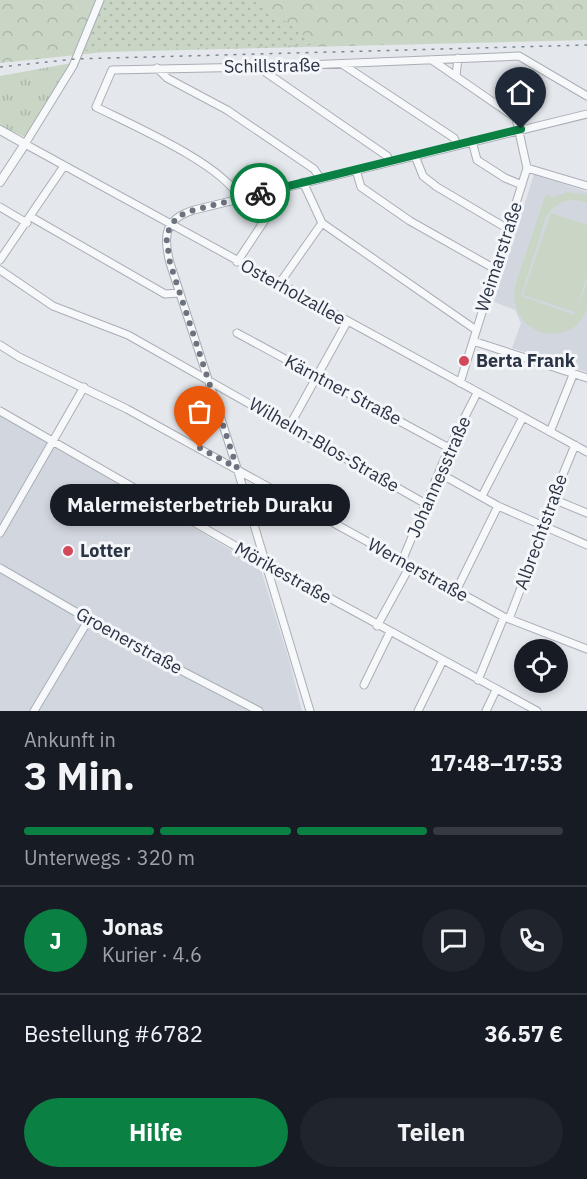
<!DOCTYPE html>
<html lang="de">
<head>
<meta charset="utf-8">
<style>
	:root { --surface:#171b24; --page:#20242c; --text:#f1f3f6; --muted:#9ea1a6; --line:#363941; --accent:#0b8043 }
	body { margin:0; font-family:"IBM Plex Sans",sans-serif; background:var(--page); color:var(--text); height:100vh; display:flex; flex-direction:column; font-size:22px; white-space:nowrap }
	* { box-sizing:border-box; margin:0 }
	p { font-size:20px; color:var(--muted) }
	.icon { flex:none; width:33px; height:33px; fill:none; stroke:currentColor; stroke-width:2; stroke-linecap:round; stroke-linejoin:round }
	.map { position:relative; height:711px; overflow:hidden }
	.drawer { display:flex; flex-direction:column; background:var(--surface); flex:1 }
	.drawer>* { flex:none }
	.controls { position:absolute; left:514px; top:639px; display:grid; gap:12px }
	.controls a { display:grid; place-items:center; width:54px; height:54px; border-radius:50%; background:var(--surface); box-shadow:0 3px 9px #0003; font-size:30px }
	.pin { position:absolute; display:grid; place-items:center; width:51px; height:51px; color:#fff; margin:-62px -26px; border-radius:50% 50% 50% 0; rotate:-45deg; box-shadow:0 0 6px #0007 }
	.pin .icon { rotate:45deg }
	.courier { position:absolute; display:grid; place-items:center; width:60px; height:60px; margin:-30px; border:4px solid #0b8043; border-radius:50%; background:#fff; color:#222; box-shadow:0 2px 8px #0007 }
	.bubble { position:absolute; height:42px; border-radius:21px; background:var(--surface); box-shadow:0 3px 9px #0003; font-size:20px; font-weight:700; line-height:42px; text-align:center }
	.overview em { font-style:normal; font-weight:700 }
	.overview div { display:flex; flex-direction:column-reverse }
	.overview { display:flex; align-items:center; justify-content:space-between; height:102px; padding:0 24px }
	h1 { font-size:39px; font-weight:700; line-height:45px }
	.bar { display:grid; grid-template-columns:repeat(4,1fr); gap:9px 6px; align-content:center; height:72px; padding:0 24px }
	.bar i { height:8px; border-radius:4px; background:var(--line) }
	.bar .on { background:var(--accent) }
	.bar p { grid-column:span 4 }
	.line { display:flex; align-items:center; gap:15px; padding:0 24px; border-top:2px solid var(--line) }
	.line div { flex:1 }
	.round { display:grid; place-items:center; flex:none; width:63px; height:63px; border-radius:32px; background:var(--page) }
	.button { display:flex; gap:12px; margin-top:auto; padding:12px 24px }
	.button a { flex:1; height:69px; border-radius:36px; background:var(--accent); color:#fff; font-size:24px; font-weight:700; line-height:69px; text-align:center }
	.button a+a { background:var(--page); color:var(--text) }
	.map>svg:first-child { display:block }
</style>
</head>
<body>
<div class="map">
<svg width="587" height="711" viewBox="0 0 587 711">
	<defs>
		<pattern id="grass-tufts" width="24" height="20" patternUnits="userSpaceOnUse" patternTransform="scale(1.5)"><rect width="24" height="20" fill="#c9d6c5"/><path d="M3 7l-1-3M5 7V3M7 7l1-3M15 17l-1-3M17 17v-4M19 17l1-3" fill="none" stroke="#adb8ab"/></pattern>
		<pattern id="park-crowns" width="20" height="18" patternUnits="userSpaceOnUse" patternTransform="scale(1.5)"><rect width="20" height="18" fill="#c9d6c5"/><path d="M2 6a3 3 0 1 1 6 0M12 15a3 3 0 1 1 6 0" fill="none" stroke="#adb8ab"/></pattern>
		<pattern id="garden-dots" width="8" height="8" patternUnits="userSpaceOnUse" patternTransform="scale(1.5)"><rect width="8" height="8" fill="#c9d6c5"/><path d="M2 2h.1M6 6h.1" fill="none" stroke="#adb8ab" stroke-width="1.8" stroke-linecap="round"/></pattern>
	</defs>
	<rect width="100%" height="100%" fill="#e4e7ec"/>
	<path fill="#d2d6de" d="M534 174 587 192V372L512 348 521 323 515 310 494 302Z
		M0 414 260 567 290 663 302 711H0Z"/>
	<path fill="url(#grass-tufts)" d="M72 63 25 137 0 126V76Z"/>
	<path fill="url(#park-crowns)" d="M0 0H587V40L105 52 0 63Z
		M247 164 255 165 278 181 246 189 231 179Z"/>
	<path fill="url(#garden-dots)" d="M100 0H250L266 7 317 45 78 51Z"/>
	<path fill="#c9d6c5" d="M567 192 587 195V203C569 196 556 202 546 217L521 296 574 315 587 283C587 291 587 300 587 307 578 348 508 342 515 286L546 194 553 198Z
		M551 213 587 225V276L575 312 523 295Z"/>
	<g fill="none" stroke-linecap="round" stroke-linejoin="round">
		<g stroke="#a9aeb7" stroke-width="9">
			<path id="minor" d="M100 0 73 66 25 144 587 452
				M432 60 516 118 527 168 460 383
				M342 64 454 138 457 145
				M258 67 387 156 390 162
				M157 68 167 78 227 110 314 169 320 178
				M456 76 458 58
				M472 141 477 160 505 178 522 185
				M415 156 423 176 437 187 508 229
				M527 168 587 186
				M356 170 361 187 410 221 495 269
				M303 182 322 223 476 330
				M239 198C224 165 130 124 96 107L112 70 258 67 519 56 587 96
				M0 207 27 223
				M31 217 165 294 180 293
				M0 260 64 166
				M237 262 284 191V186
				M0 270 53 306 128 335 426 504
				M279 284 322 223
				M237 333 449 448
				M473 341 587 378
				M0 345 19 357 127 409 504 617 587 649
				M0 411 258 559 537 711
				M290 425 347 322
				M550 432 573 375
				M439 473 498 506 587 545
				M482 496 523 417
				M553 499 587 513
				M0 533 84 387
				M402 561 449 448 477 393
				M0 568 136 647 259 711
				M456 591 498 506
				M509 619 542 533 543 523 575 445
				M377 626 410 566
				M478 680 504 617
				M364 685 390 632
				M34 711 89 619
				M310 711 237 468 170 263C163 236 164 219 194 210L587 114
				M418 711 443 660
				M486 711 496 690"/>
		</g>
		<g stroke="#a9aeb7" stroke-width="10">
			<path id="tertiary" d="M0 130 25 144 0 182"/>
		</g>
		<use href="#minor" stroke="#f7f8fa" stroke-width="7"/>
		<use href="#tertiary" stroke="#f7f8fa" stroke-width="8"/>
		<path stroke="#7d8696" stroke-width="1.5" stroke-dasharray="3 6" stroke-linecap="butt" d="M0 67 75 59 587 45"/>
	</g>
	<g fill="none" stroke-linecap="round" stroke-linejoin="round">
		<path stroke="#6c737f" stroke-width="6" stroke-dasharray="0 10.8" d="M200 448 237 468 170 263 166 235 176 218 187 212 260 193"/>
		<path stroke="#0b8043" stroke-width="8" d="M260 193 521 129"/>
	</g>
	<g fill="#d1495b" stroke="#f4f6f9" stroke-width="2">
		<circle cx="464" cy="361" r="6"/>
		<circle cx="68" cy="551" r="6"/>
	</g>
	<g text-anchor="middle" stroke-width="6" stroke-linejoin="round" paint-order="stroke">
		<g font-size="18" fill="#2b3445" stroke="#f4f6f9">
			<text transform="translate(272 66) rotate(-1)" y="6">Schillstraße</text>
			<text transform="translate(499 257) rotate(-72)" y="6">Weimarstraße</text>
			<text transform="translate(293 292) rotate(29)" y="6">Osterholzallee</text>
			<text transform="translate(343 390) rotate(28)" y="6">Kärntner Straße</text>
			<text transform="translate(324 445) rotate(30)" y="6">Wilhelm-Blos-Straße</text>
			<text transform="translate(439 477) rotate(-66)" y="6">Johannesstraße</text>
			<text transform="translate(541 532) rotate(-70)" y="6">Albrechtstraße</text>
			<text transform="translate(418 570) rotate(29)" y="6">Wernerstraße</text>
			<text transform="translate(283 573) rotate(29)" y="6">Mörikestraße</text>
			<text transform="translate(129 641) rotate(29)" y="6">Groenerstraße</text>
		</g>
		<g font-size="18" font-weight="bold" fill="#2b3445" stroke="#f4f6f9" text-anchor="start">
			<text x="476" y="367">Berta Frank</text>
			<text x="80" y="557">Lotter</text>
		</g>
	</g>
</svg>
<div class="controls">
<a><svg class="icon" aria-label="locate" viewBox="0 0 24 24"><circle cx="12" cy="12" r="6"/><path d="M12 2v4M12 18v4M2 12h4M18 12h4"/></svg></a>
</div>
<div class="pin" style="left:200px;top:448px;background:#ea580c"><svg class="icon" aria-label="bag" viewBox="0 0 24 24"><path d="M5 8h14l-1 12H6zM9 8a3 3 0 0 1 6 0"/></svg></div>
<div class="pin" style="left:521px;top:129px;background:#1f2937"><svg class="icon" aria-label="home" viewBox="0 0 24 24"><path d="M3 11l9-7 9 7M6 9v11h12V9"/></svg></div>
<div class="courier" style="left:260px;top:193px"><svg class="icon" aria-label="bike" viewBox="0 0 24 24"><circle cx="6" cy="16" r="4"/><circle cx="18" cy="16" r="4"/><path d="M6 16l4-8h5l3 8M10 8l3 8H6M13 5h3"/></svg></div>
<div class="bubble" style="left:50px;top:484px;width:300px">Malermeisterbetrieb Duraku</div>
</div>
<section class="drawer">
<div class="overview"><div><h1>3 Min.</h1><p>Ankunft in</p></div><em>17:48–17:53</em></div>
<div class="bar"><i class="on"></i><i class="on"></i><i class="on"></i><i></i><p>Unterwegs · 320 m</p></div>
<div class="line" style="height:108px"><b class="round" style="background:var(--accent);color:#fff">J</b><div><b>Jonas</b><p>Kurier · 4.6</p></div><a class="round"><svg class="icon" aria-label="chat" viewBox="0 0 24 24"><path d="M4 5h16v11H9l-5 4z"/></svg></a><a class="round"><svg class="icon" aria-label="phone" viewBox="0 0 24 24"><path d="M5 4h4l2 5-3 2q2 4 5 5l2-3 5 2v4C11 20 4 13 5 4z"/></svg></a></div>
<div class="line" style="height:78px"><div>Bestellung #6782</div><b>36.57 €</b></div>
<div class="button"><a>Hilfe</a><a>Teilen</a></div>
</section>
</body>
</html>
